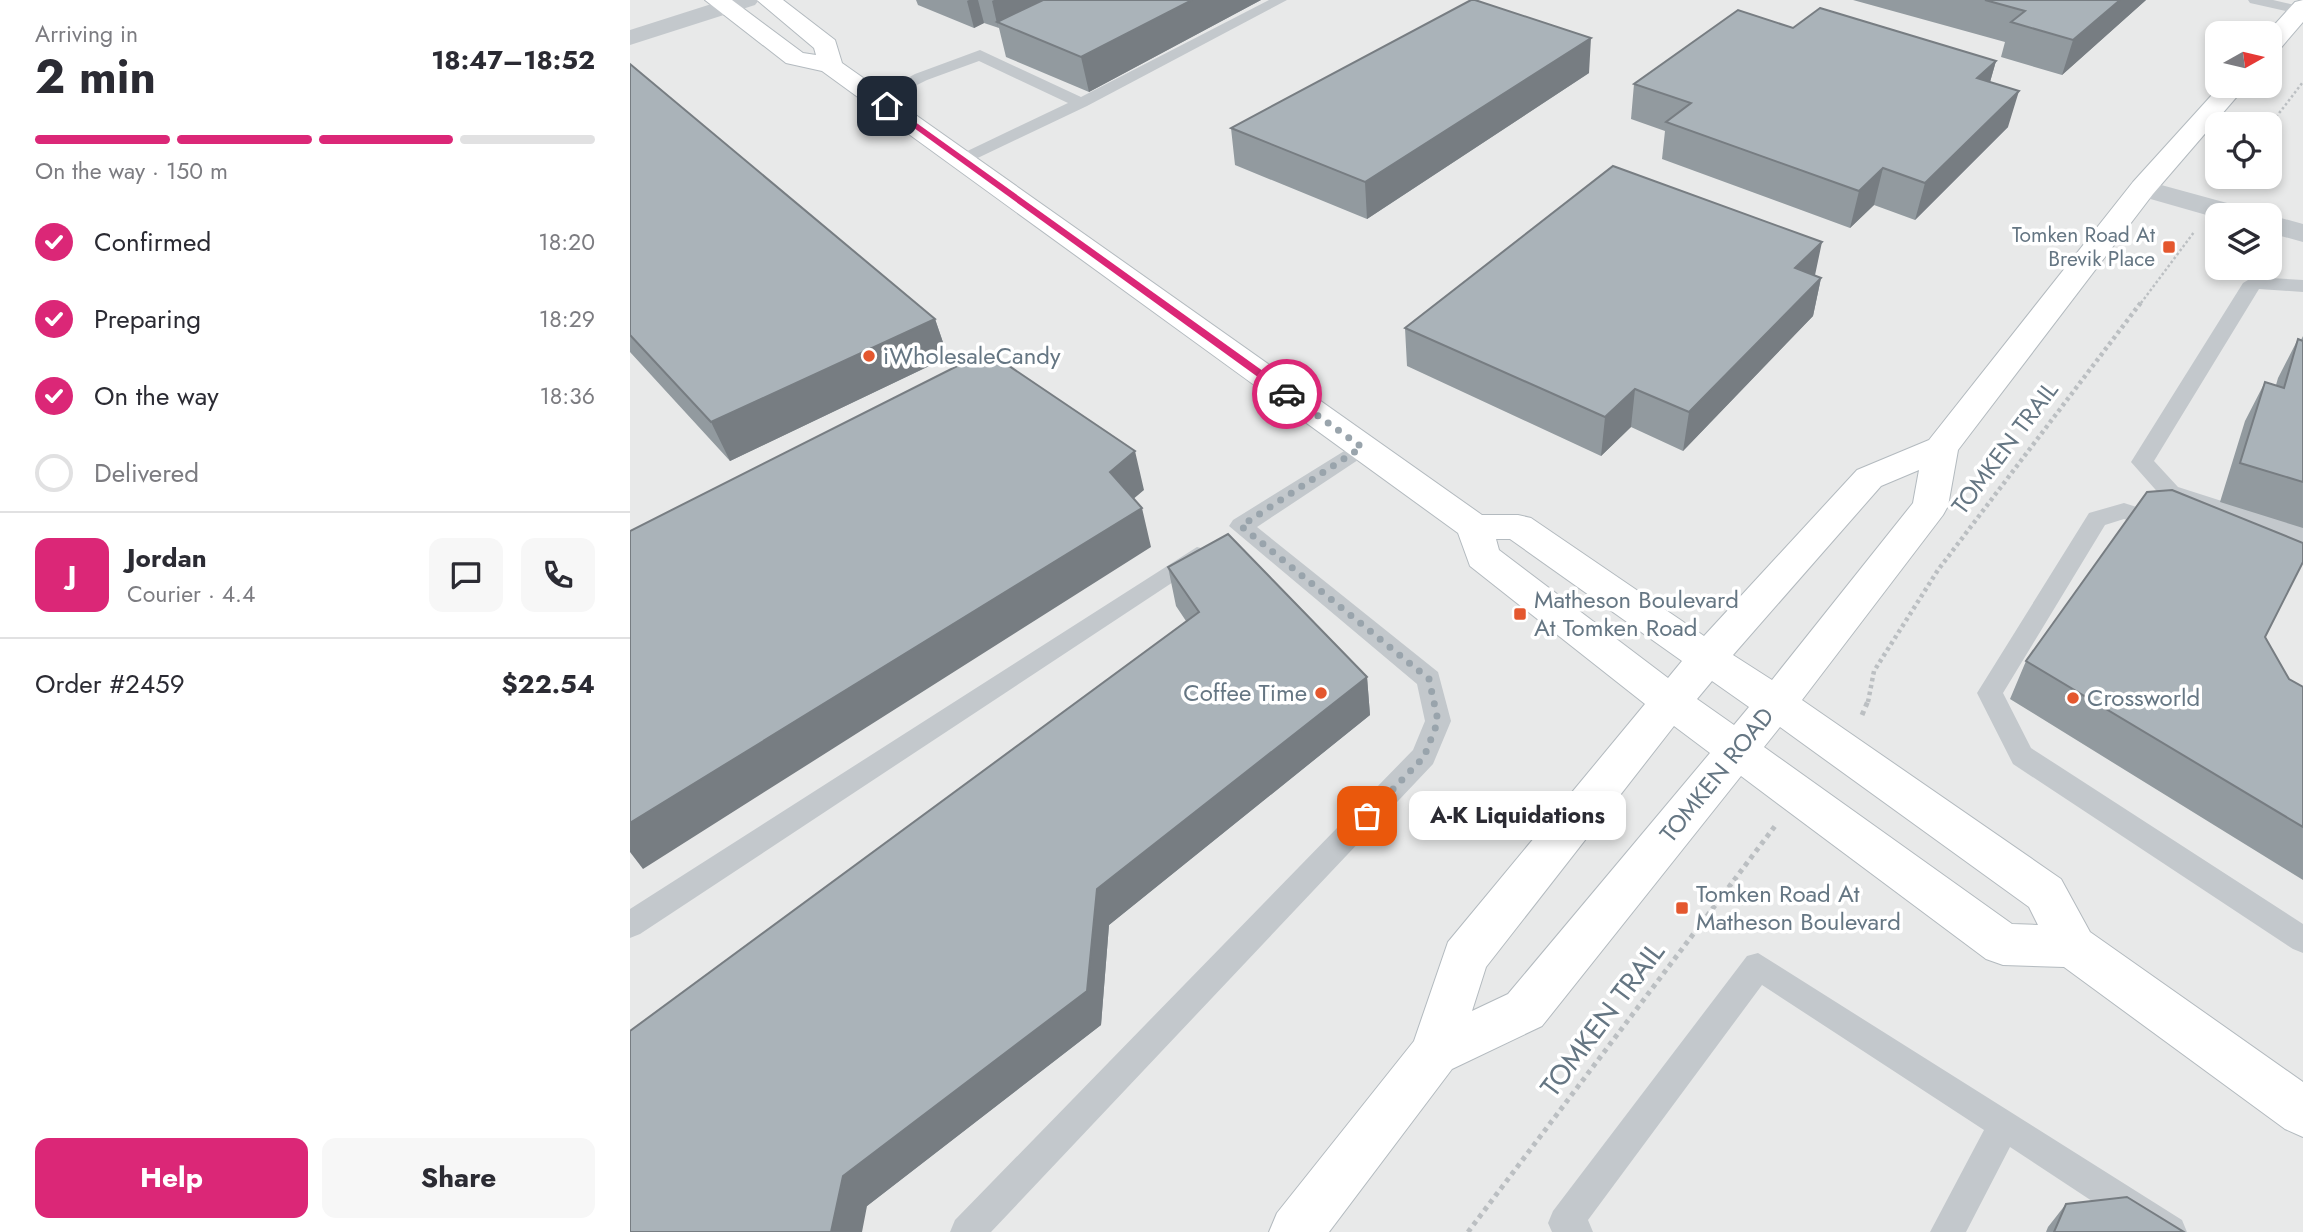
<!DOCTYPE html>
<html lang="en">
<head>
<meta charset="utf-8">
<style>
	:root { --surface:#fff; --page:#f7f7f7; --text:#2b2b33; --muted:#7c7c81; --line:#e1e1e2; --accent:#db2777 }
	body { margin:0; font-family:Jost,sans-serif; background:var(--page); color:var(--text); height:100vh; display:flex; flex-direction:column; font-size:26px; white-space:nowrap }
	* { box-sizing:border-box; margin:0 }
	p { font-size:23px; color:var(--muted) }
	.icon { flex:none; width:38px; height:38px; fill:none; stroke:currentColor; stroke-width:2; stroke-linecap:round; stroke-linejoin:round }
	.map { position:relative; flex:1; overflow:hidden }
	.side { display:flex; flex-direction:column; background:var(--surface); width:630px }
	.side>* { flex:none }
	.needle { width:46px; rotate:82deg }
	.controls { position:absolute; left:1575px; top:21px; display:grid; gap:14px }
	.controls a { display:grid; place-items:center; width:77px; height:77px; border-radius:14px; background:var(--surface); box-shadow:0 4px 10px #0003; font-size:35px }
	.pin { position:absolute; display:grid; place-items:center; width:60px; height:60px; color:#fff; margin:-30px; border-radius:14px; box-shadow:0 4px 10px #0006 }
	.courier { position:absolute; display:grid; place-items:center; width:70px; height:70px; margin:-35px; border:5px solid #db2777; border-radius:50%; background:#fff; color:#222; box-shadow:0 2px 9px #0007 }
	.bubble { position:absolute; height:49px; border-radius:14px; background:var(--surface); box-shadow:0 4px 10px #0003; font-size:23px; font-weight:700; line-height:49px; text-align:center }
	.head em { font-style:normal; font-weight:700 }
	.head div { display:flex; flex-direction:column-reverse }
	.head { display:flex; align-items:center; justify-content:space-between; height:119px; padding:0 35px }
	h1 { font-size:46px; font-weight:700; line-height:52px }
	.bar { display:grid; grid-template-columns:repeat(4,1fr); gap:10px 7px; align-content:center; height:84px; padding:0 35px }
	.bar i { height:9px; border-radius:5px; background:var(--line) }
	.bar .selected { background:var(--accent) }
	.bar p { grid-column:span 4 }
	.line { display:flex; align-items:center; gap:18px; padding:0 35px; border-top:2px solid var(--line) }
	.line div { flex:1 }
	.round { display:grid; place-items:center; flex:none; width:74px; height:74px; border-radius:14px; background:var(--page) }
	ol { padding:0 35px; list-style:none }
	li { display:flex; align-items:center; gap:21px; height:77px }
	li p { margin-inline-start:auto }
	li .icon { padding:7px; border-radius:50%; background:var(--accent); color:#fff; stroke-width:4 }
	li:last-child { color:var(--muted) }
	li i { width:38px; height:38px; border:4px solid var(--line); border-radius:50% }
	.primary-button { display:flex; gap:14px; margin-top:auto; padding:14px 35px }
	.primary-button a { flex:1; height:80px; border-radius:14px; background:var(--accent); color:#fff; font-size:28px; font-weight:700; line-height:80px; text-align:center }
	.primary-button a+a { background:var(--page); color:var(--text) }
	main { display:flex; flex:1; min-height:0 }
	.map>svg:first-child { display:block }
</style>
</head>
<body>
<main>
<section class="side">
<div class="head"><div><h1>2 min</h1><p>Arriving in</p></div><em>18:47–18:52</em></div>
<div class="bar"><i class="selected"></i><i class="selected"></i><i class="selected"></i><i></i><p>On the way · 150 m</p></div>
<ol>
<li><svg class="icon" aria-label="check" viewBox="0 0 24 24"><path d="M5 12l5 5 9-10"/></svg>Confirmed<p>18:20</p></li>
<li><svg class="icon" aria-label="check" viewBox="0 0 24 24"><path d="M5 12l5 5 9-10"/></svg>Preparing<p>18:29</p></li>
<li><svg class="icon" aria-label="check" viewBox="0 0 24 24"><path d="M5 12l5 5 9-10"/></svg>On the way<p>18:36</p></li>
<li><i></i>Delivered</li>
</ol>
<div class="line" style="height:126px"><b class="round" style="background:var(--accent);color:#fff">J</b><div><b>Jordan</b><p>Courier · 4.4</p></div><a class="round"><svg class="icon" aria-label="chat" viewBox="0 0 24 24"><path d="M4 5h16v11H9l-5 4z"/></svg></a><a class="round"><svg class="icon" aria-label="phone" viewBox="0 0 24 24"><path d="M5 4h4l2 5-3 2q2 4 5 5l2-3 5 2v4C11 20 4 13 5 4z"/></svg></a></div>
<div class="line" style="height:91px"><div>Order #2459</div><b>$22.54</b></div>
<div class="primary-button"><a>Help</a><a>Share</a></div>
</section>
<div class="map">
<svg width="1673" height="1232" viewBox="0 0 1673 1232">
	<rect width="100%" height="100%" fill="#fafaf8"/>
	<path fill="#e8e9e9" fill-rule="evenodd" d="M0 0H1673V1232H0ZM1587 33H1640V86H1587ZM1587 124H1640V177H1587ZM1587 215H1640V268H1587Z"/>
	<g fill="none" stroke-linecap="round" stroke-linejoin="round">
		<g stroke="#b3babf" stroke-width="2">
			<path id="secondary" d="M75 0H102L173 53 186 55 184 48 127 0H153L205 40 212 63 852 515H888L901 518 1074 636 1227 470 1299 440 1503 182 1590 86H1616L1523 194 1328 450 1318 506 1313 515 1172 700 1431 879 1460 932 1673 1082V1137L1655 1129 1434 967 1373 965 1356 959 1111 776 912 1026 822 1069 699 1232H639L647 1213 784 1041 818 942 1015 704 840 566 828 533 192 71 156 63ZM1289 470 1283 503 1142 680 1103 655 1251 486ZM866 539H880L1052 661 1038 678 869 550ZM1082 681 1119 707 1104 725 1067 699ZM1044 726 1080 753 878 994 842 1011 856 967ZM1150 727 1399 907 1408 925 1382 924 1134 747Z
				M1673 0V22L1649 50 1640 52V33H1637L1665 2Z"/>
		</g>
		<path stroke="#bbbfc2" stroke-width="2.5" stroke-dasharray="2.5 2.5" stroke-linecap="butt" d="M1640 125 1673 82
			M1511 303 1564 232"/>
		<path stroke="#bbbfc2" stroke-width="4.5" stroke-dasharray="3.5 3.5" stroke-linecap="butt" d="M1238 702 1244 671 1308 570 1512 301"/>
		<path stroke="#bbbfc2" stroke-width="5" stroke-dasharray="4.5 4.5" stroke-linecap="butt" d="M1232 715 1238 701
			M838 1232 1145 826"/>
		<path fill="#c3c8cc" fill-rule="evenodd" d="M639 0H657L457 106 333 165 324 160 327 156 438 103 349 61 297 80 253 102H241L239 99 285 74 350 50 451 97Z
			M1618 0H1643L1673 7V15L1620 3Z
			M1623 277 1673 280V292L1629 289 1524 461 1548 487 1673 527V543L1532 497 1501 462 1613 283Z
			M732 440 740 442 743 447 740 452 627 527 808 672 821 721 803 764 361 1232H320L325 1220 783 750 795 721 787 684 599 526 603 520Z
			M1494 503 1541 518 1545 524 1541 530 1533 532 1494 519 1475 525 1373 693 1401 748 1673 924V953L1663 949 1383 764 1347 693 1459 513Z
			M567 547 575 549 579 555 575 561 10 934 0 938V909Z
			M1128 953 1552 1220 1557 1232H1509L1380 1147 1336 1232H1300L1354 1130 1132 985 958 1220 963 1232H922L918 1223 923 1211 1117 956Z"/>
		<path fill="#c3c8cc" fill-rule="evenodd" d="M94 0H129L125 5 0 45V30Z
			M1513 180 1619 209 1623 215H1587V218L1503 194 1499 188 1503 182Z
			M1640 215 1673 224V242L1640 233Z"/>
		<use href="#secondary" fill="#fff" fill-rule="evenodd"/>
	</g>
	<path fill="#929a9f" d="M286 0H631L459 92 376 57 369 28 354 23 344 28 288 5Z
		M1223 0H1516L1432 75 1371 57 1375 42Z
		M1366 61 1360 82 1378 127 1285 220 1244 205 1220 228 1032 159 1035 131 1001 119 1004 84Z
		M0 64 305 319 318 357 100 461 0 352Z
		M959 73 737 219 605 165 601 128Z
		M1185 276 1191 278 1183 316 1053 451 1001 427 971 456 777 366 775 328Z
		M1673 336V528L1590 502 1615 421 1635 382 1646 385 1648 378 1668 339 1671 340Z
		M538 567 737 677 740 715 479 925 471 1025 237 1206 0 1232 556 621 546 606Z
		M1635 637 1659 679 1673 687V880L1380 699 1396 661Z
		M1436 1204 1554 1232H1416L1418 1227Z"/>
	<path fill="#777d82" d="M339 0H348L354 23 344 28 337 1Z
		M364 0H426L367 22 368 28 362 1Z
		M562 0H631L459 92 451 57Z
		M1490 0H1516L1432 75 1443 40Z
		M961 38 959 73 737 219 735 182Z
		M1366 61 1356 96 1347 78Z
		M1389 91 1378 127 1285 220 1295 183Z
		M1253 168 1244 205 1220 228 1229 191Z
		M1192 242 1184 280 1165 268Z
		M1191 278 1183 316 1053 451 1059 412Z
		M305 319 318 357 100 461 81 422Z
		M1005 389 1001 427 971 456 975 417Z
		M505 451 514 490 489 511 480 472Z
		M512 508 521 547 13 869 0 852V823Z
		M737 677 740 715 479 925 471 1025 237 1206 232 1232H201L213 1176 467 889Z"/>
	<path fill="#aab3b9" stroke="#777d82" stroke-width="2" d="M413 0H562L451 57 367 22Z
		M841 0H845L961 38 735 182 601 128Z
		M1355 0H1490L1443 40 1381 22 1395 11Z
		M1190 8 1366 61 1347 78 1389 91 1295 183 1253 168 1229 191 1036 122 1061 103 1004 84 1108 10 1163 28Z
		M0 64 305 319 81 422 0 335Z
		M983 166 1192 242 1165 268 1191 278 1059 412 1005 389 975 417 775 328Z
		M1668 339 1673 341V482L1610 463 1635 382 1654 388Z
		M357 351 505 451 480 472 512 508 0 823V531Z
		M1542 490 1673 543V562L1635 637 1659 679 1673 687V827L1396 661 1517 492Z
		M598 534 737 677 467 889 457 991 213 1176 201 1232H0V1031L569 612 538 567Z
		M1497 1197 1554 1232H1424L1436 1204Z"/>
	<path fill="#db2777" d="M255 104H260L661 391V396H654L255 107Z"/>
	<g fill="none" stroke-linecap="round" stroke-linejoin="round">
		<path stroke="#99a4ac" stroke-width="7" stroke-dasharray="0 12.6" d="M657 394 732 447 611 526 799 679 808 721 794 757 737 816"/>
	</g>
	<g fill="#e4572e" stroke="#fff" stroke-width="2.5">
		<rect x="1532" y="240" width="14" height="14" rx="3.5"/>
		<circle cx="239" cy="356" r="7"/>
		<rect x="883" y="607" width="14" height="14" rx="3.5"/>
		<circle cx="691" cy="693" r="7"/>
		<circle cx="1443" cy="698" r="7"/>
		<rect x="1045" y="901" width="14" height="14" rx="3.5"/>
	</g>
	<g text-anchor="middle" stroke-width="7" stroke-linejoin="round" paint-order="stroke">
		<g font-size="21" fill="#657683" stroke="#fff" text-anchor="end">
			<text x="1525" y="242">Tomken Road At<tspan x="1525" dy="24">Brevik Place</tspan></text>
		</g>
		<g font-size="24" fill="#657683" stroke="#fff" text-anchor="start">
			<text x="253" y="364">iWholesaleCandy</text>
			<text x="904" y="608">Matheson Boulevard<tspan x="904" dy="28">At Tomken Road</tspan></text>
			<text x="677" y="701" text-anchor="end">Coffee Time</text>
			<text x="1457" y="706">Crossworld</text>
			<text x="1066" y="902">Tomken Road At<tspan x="1066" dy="28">Matheson Boulevard</tspan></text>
		</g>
		<g font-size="24" fill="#657683" stroke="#fff">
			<text transform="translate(1375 448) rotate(-53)" y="8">TOMKEN TRAIL</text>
			<text transform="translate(1087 775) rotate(-51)" y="8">TOMKEN ROAD</text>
		</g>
		<g font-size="28" fill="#657683" stroke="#fff">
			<text transform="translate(972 1019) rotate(-53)" y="10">TOMKEN TRAIL</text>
		</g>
	</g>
</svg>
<div class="controls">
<a><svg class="needle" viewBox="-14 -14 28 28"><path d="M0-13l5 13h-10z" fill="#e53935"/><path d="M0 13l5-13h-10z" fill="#7c7c81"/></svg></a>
<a><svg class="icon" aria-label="locate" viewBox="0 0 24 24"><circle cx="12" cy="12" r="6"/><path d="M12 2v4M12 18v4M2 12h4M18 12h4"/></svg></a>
<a><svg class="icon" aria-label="layers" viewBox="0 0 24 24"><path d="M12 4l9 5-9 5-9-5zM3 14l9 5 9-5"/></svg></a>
</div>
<div class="pin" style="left:737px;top:816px;background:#ea580c"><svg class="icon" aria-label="bag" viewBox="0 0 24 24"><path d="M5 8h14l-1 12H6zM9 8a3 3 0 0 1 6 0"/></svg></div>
<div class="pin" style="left:257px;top:106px;background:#1f2937"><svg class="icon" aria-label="home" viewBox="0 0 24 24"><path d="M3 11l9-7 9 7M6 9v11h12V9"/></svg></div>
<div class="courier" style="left:657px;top:394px"><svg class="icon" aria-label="car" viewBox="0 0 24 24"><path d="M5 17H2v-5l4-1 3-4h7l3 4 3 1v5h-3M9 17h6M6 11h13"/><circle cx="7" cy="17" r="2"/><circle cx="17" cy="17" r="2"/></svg></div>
<div class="bubble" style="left:779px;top:791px;width:217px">A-K Liquidations</div>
</div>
</main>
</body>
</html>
